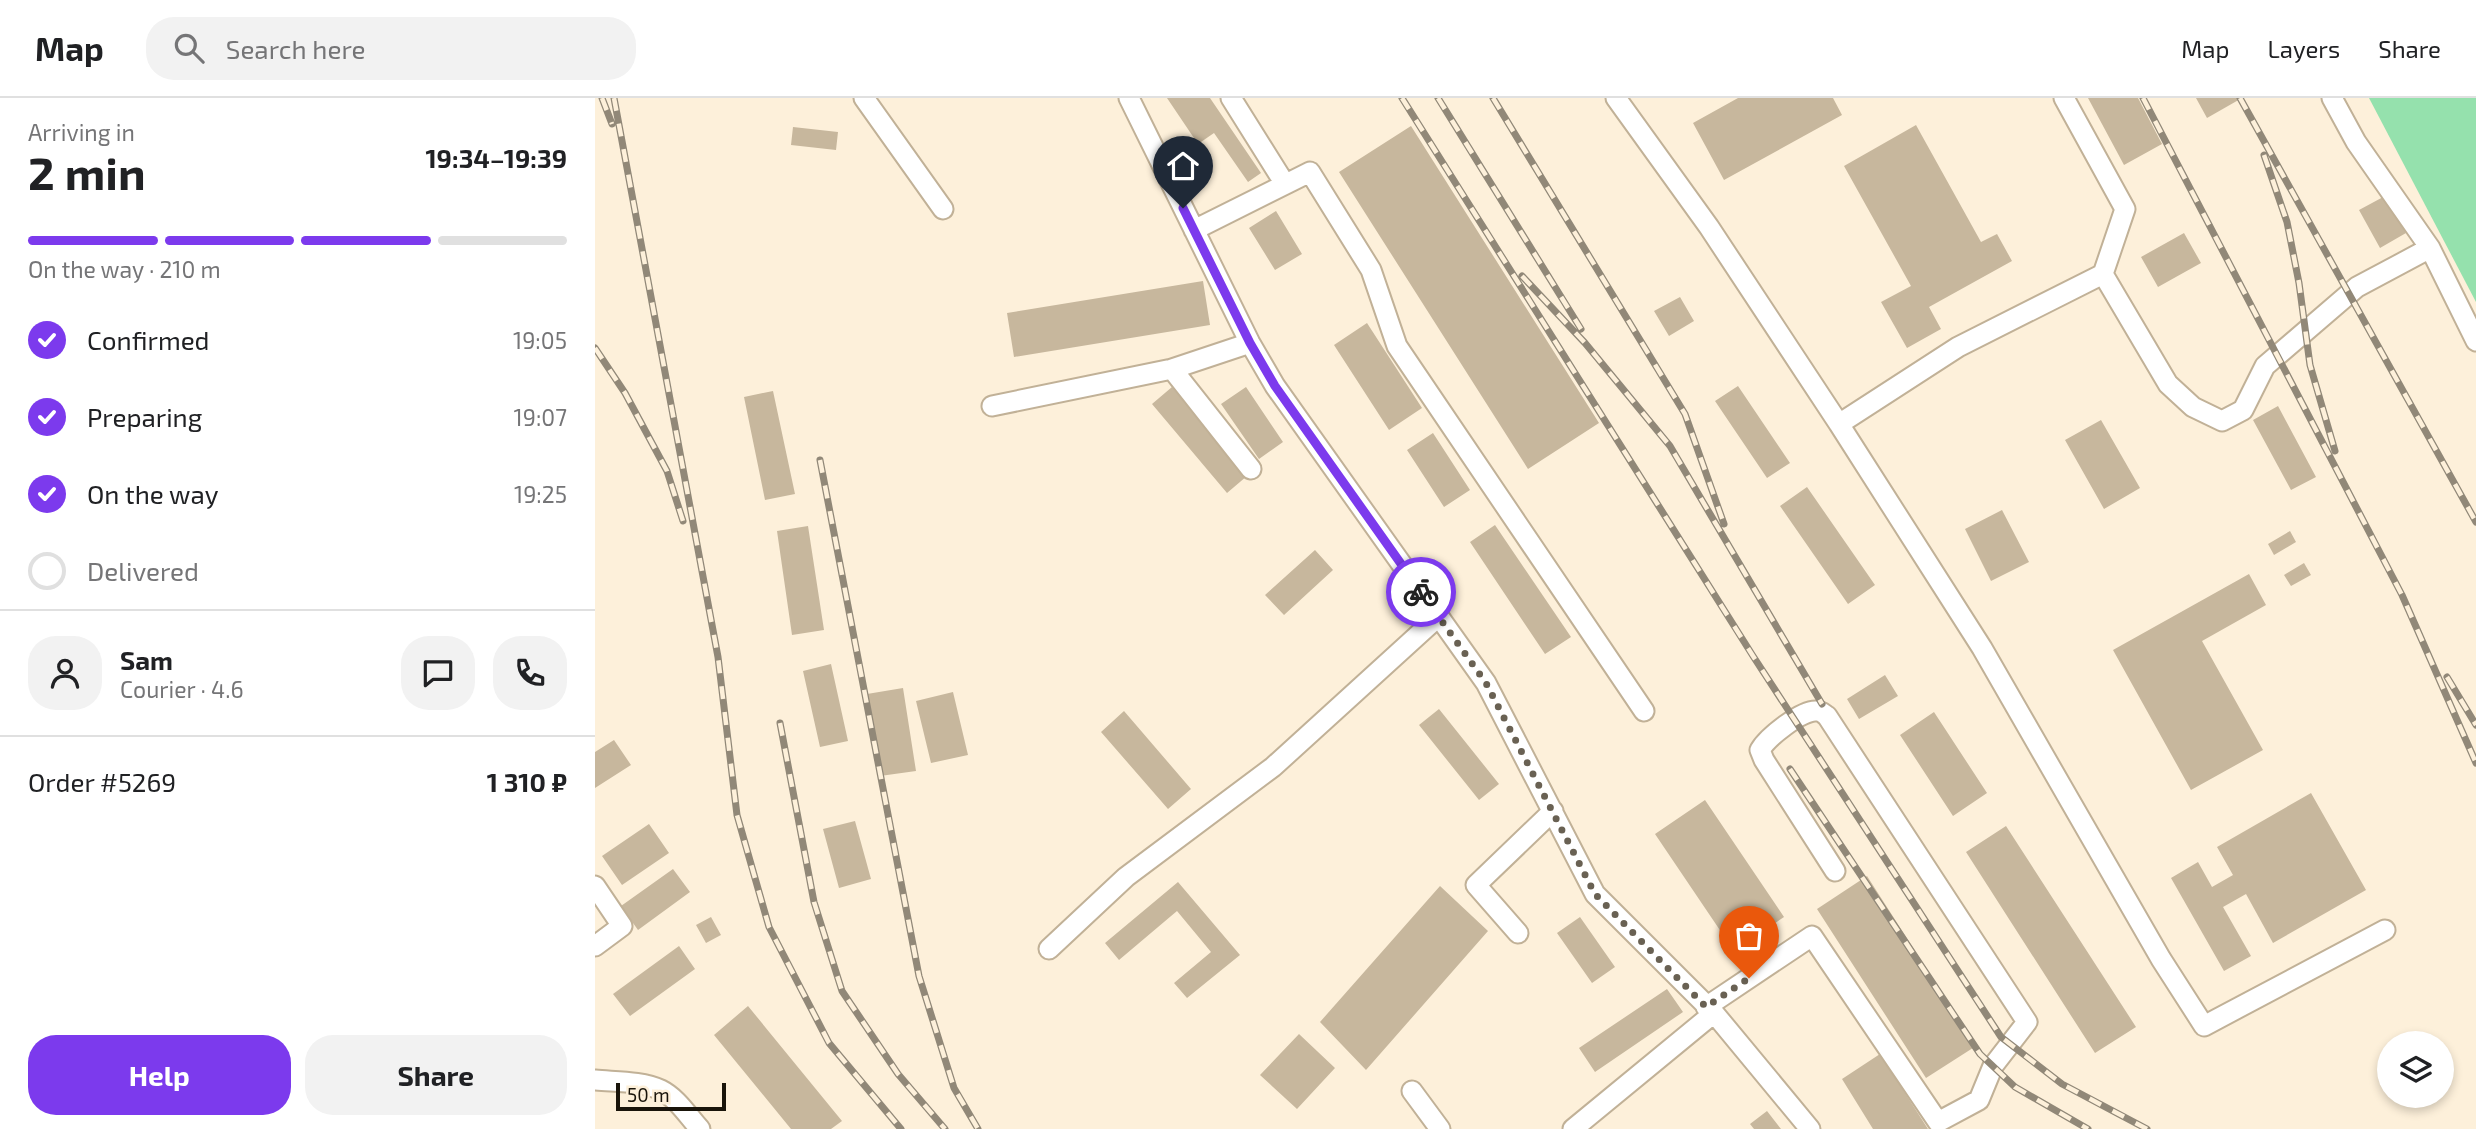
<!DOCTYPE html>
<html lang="en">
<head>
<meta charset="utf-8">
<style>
	:root { --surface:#fff; --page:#f2f2f2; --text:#202124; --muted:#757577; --line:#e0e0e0; --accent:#7c3aed }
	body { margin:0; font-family:"Exo 2",sans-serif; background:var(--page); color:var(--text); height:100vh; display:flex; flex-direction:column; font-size:26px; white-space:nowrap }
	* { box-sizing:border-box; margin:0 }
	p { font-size:23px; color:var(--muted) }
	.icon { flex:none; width:38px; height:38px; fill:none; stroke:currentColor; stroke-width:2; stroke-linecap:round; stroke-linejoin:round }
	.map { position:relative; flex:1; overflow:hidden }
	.details { display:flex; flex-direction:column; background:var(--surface); width:595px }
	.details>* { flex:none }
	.buttons { position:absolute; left:1782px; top:933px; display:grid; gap:14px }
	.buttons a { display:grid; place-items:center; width:77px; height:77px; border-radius:50%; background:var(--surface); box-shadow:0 4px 10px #0003; font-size:35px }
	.scale { position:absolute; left:21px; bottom:18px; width:110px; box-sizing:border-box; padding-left:7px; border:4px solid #19140a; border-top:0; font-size:19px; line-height:24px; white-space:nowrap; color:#19140a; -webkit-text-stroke:5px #fdf0da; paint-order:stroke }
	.pin { position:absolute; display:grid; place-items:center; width:60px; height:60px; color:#fff; margin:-72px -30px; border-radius:50% 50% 50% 0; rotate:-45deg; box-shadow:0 0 7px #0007 }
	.pin .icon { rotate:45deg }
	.courier { position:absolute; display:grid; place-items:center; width:70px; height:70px; margin:-35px; border:5px solid #7c3aed; border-radius:50%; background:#fff; color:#222; box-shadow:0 2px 9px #0007 }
	.head em { font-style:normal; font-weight:700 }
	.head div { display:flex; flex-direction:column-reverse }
	.head { display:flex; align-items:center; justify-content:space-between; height:119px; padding:0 28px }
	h1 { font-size:46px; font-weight:700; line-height:52px }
	.bar { display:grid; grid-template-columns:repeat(4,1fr); gap:10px 7px; align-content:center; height:84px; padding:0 28px }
	.bar i { height:9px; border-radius:5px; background:var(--line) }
	.bar .active { background:var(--accent) }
	.bar p { grid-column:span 4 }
	.line { display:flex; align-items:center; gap:18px; padding:0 28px; border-top:2px solid var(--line) }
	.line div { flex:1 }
	.round { display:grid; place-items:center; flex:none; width:74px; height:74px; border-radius:28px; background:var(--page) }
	ol { padding:0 28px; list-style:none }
	li { display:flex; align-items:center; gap:21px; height:77px }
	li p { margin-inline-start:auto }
	li .icon { padding:7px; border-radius:50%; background:var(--accent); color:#fff; stroke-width:4 }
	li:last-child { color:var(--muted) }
	li i { width:38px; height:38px; border:4px solid var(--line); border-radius:50% }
	.action { display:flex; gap:14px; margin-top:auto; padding:14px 28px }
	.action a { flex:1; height:80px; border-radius:28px; background:var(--accent); color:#fff; font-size:28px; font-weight:700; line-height:80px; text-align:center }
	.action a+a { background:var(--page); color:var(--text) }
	header { display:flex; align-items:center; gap:42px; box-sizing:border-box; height:98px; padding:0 35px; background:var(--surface); border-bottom:2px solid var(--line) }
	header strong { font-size:33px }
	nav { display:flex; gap:38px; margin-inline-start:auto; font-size:24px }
	.search { width:490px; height:63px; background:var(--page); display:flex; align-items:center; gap:18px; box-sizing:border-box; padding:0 24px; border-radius:28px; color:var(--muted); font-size:26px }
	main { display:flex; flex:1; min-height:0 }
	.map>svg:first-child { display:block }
</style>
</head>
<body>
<header>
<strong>Map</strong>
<div class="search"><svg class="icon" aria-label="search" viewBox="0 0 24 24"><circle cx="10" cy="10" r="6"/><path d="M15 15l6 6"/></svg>Search here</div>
<nav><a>Map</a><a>Layers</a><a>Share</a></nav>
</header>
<main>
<section class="details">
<div class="head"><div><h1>2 min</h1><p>Arriving in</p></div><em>19:34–19:39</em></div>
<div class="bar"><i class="active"></i><i class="active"></i><i class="active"></i><i></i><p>On the way · 210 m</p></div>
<ol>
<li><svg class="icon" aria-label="check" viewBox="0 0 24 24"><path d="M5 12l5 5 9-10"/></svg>Confirmed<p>19:05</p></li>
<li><svg class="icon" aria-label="check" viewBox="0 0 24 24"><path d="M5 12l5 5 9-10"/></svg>Preparing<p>19:07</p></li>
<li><svg class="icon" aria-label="check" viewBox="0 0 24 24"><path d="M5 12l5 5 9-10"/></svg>On the way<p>19:25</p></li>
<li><i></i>Delivered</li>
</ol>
<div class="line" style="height:126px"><a class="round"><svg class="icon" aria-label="person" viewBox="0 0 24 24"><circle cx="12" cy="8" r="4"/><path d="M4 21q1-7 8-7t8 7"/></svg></a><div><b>Sam</b><p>Courier · 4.6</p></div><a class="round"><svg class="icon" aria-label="chat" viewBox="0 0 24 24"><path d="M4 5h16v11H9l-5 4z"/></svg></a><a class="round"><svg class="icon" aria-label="phone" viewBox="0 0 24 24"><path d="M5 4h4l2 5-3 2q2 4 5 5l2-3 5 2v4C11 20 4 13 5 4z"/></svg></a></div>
<div class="line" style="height:91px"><div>Order #5269</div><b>1 310 ₽</b></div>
<div class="action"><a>Help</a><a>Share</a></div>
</section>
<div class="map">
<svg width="1881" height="1031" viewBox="0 0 1881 1031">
	<rect width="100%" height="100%" fill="#fdf0da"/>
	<path fill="#95e1ad" d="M1774 0H1881V204Z"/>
	<path fill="#c7b79d" d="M572 0H615L666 75 653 84 619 35 603 46Z
		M1143 0H1238L1247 17 1129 82 1098 25Z
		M1493 0H1543L1567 46 1529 67Z
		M1601 0H1647L1612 20Z
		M1321 27 1386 144 1402 136 1417 163 1334 209 1346 231 1312 250 1286 204 1316 188 1249 68Z
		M816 28 1004 325 933 371 744 74Z
		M198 29 243 34 241 52 196 47Z
		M1790 98 1811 135 1785 150 1764 112Z
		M681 113 707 156 680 172 654 130Z
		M1589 135 1606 165 1563 189 1546 159Z
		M608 183 615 227 419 259 412 215Z
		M1085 199 1099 223 1074 238 1059 213Z
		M772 225 827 310 794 332 739 247Z
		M1143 288 1195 365 1172 380 1120 303Z
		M577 289 652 378 632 395 557 306Z
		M651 289 688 344 664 361 626 306Z
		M178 293 200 396 170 402 149 299Z
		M1683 308 1721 379 1696 392 1658 322Z
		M1506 322 1545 390 1509 411 1470 342Z
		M838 335 875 392 849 409 812 352Z
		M1212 389 1280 487 1253 506 1185 408Z
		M1407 412 1434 464 1396 483 1370 431Z
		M900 427 976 539 950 556 875 444Z
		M213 428 229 532 197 537 182 433Z
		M1695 433 1701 444 1679 457 1673 446Z
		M720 452 738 472 689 517 670 497Z
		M1709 465 1716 477 1696 488 1689 477Z
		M1654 476 1671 507 1607 543 1668 652 1596 692 1518 552Z
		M236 566 253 643 225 649 208 573Z
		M1290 577 1303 598 1264 621 1252 601Z
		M308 590 321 673 285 678 272 596Z
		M358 594 373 657 336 665 321 603Z
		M844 611 904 686 884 702 824 627Z
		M529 613 596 691 573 711 506 634Z
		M1339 614 1392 695 1358 718 1305 637Z
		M19 642 36 667 0 690V654Z
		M1716 695 1771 792 1678 845 1651 796 1628 809 1656 858 1629 873 1576 780 1603 764 1617 789 1638 777 1622 749Z
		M1110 702 1189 819 1139 853 1060 736Z
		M260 723 276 781 244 790 228 731Z
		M54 726 74 755 27 787 7 758Z
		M1411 728 1541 929 1500 955 1371 754Z
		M78 771 95 794 43 832 26 808Z
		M1272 778 1381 948 1331 980 1222 811Z
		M583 784 645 857 592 900 579 885 616 854 582 813 524 862 510 845Z
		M845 788 893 833 771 972 725 924Z
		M116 819 126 837 111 845 101 827Z
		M985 819 1020 869 997 885 962 835Z
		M84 848 100 871 35 918 18 896Z
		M1072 891 1088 914 1000 974 984 950Z
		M153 908 247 1023 236 1031H196L119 937Z
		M704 936 740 970 702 1011 665 977Z
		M1285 956 1333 1031H1278L1247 981Z
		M1172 1013 1186 1031H1159L1155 1026Z"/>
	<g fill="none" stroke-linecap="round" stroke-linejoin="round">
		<g stroke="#c1b197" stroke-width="23">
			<path id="minor" d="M269 0 348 111
				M534 0 655 245 680 288 891 585 1000 796 1119 915 1215 1031
				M636 0 690 86
				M1021 0 1114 129 1244 326 1363 249 1508 176 1530 111 1469 0
				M1737 0 1761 44 1835 150 1881 243
				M599 132 715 74 776 172 802 248 1049 613
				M1508 176 1573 286 1598 309 1627 323 1648 312 1670 268 1762 189 1835 150
				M577 271 656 371
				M397 308 577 271 655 245
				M1244 326 1387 550 1566 861 1609 928 1790 832
				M0 788 27 828 0 848
				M923 835 881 787 958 713
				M454 851 531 779 678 669 844 518
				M1111 909 1217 838 1343 1024 1384 1002 1398 968 1432 924 1232 618C1229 616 1226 613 1222 613 1207 611 1172 640 1165 652L1169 662 1240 773
				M0 982C20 984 47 983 66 992 82 1000 93 1018 105 1031
				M817 993 845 1031
				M978 1031 1119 915"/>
		</g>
		<use href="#minor" stroke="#fff" stroke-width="19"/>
		<g stroke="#918878" stroke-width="7">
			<path id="rail" d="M7 0 17 26
				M19 0 123 559 142 717 174 829 234 945 306 1031
				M807 0 1158 558 1406 939 1467 986 1552 1031
				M843 0 986 231
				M898 0 1090 316 1129 426
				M1548 0 1807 497 1881 665
				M1645 0 1881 424
				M1669 57 1692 124 1704 185 1715 267 1740 353
				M927 178 990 245 1075 348 1227 606
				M0 250 30 295 72 373 88 423
				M225 362 324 878 359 990 383 1031
				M1852 579 1881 627
				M185 625 219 804 247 893 303 976 350 1031
				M1195 671 1385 956 1420 989 1493 1031"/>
		</g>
		<use href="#rail" stroke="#fdf0da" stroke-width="4.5" stroke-dasharray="13" stroke-linecap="butt"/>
	</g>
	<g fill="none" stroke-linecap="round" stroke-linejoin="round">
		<path stroke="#696153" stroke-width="7" stroke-dasharray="0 12.6" d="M826 494 891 585 1000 796 1111 909 1154 880"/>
		<path stroke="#7c3aed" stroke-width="9" d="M588 110 655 245 680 288 826 494"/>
	</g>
</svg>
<div class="buttons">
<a><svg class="icon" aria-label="layers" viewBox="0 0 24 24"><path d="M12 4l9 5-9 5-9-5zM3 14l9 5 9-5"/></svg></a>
</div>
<div class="scale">50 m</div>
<div class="pin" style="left:1154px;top:880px;background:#ea580c"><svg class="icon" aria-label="bag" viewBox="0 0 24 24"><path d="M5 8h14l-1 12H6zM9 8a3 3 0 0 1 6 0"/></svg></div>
<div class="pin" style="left:588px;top:110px;background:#1f2937"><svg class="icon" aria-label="home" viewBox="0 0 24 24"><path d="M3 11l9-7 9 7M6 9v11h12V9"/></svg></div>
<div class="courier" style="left:826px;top:494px"><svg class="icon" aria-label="bike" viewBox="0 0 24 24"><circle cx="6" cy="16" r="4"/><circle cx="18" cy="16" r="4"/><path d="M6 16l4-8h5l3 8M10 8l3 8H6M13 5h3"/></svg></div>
</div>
</main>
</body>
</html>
